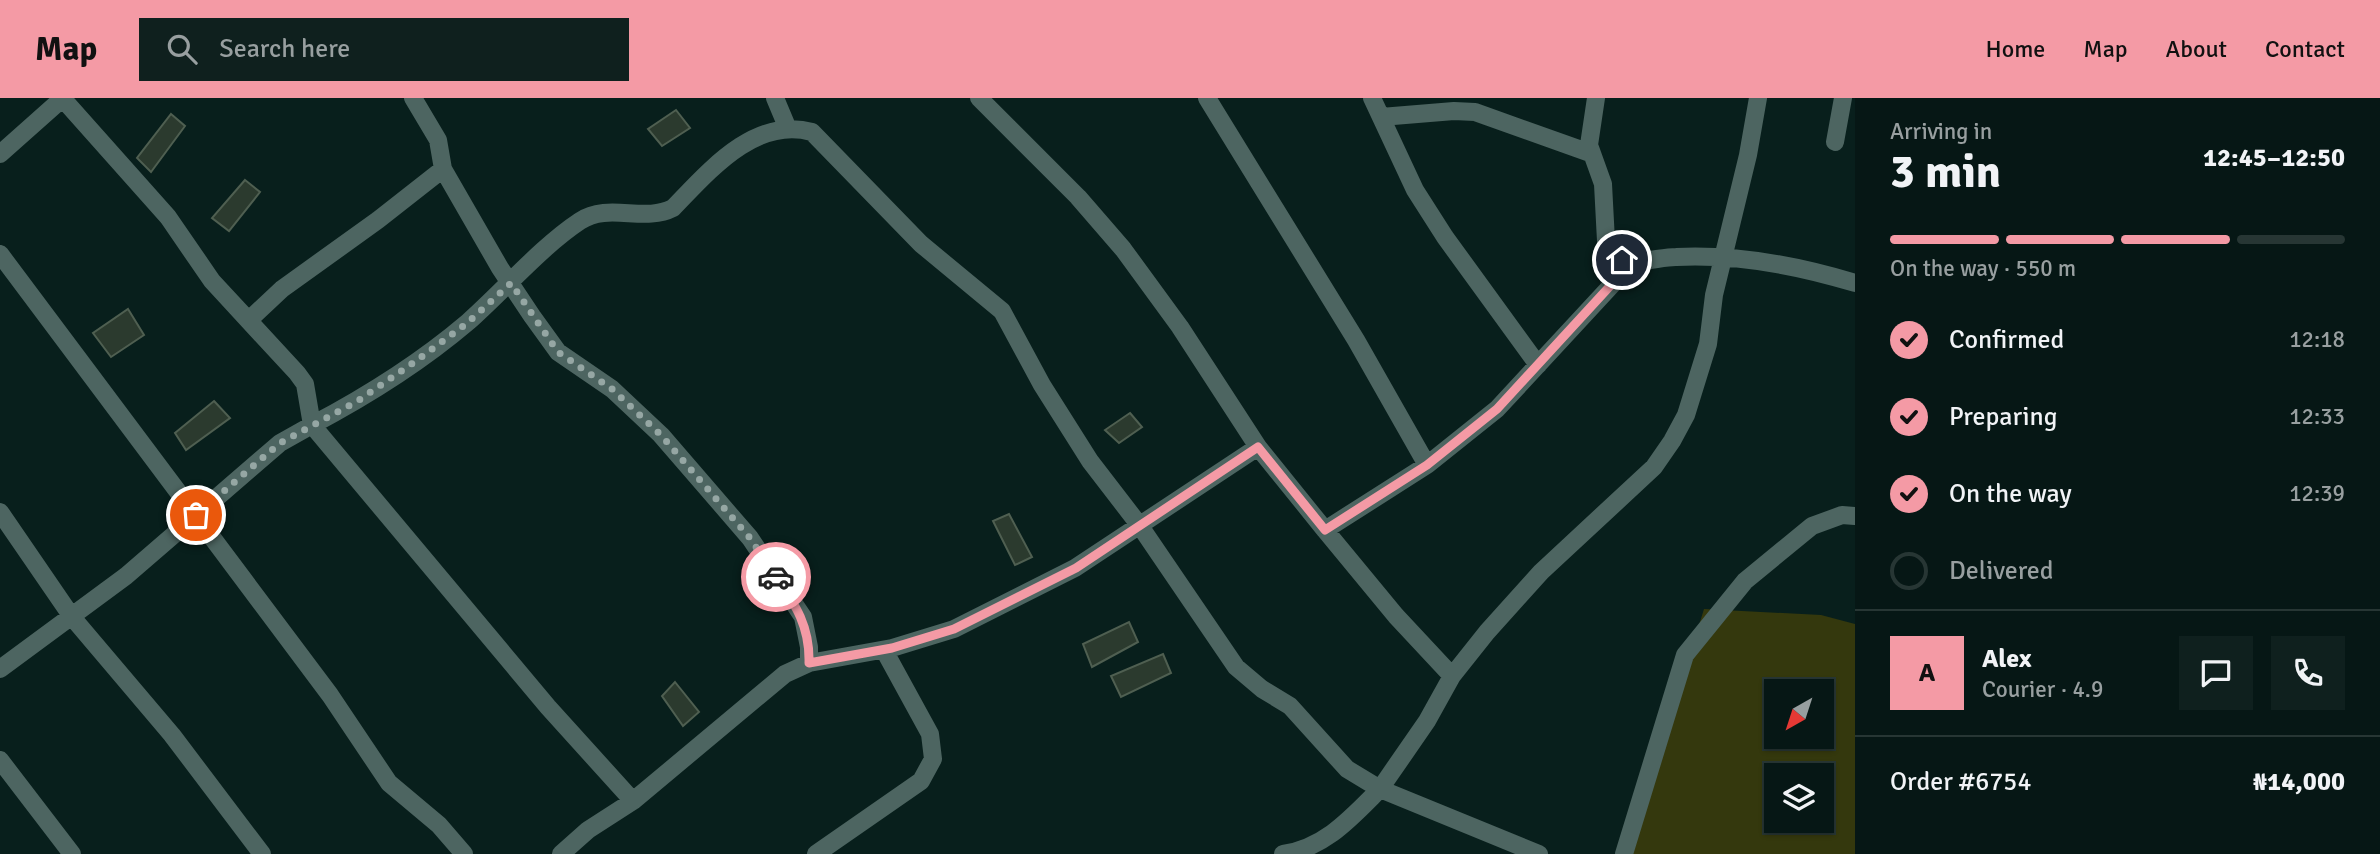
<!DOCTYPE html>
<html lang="en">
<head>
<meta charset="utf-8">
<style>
	:root { --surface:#061715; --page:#0f201e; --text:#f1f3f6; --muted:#989fa0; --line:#273634; --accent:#f49aa5 }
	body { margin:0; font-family:Signika,sans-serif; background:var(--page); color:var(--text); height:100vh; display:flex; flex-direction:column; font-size:26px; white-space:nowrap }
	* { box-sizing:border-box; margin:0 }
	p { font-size:23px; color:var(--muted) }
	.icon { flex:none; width:38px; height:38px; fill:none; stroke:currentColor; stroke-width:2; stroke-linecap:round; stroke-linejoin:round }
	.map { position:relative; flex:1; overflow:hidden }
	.details { display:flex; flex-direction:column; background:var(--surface); width:525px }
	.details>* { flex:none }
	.needle { width:46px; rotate:219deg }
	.controls { position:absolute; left:1764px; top:581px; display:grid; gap:14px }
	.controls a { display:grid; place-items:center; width:70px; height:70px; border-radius:0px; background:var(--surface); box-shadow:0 2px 5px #0004,0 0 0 2px var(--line); font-size:35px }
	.pin { position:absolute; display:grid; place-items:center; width:60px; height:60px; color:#fff; margin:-30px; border:4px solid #fff; border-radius:50%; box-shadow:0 2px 7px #0007 }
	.courier { position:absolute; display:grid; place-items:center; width:70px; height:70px; margin:-35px; border:5px solid #f49aa5; border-radius:50%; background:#fff; color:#222; box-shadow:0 2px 9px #0007 }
	.summary em { font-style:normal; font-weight:800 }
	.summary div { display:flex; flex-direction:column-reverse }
	.summary { display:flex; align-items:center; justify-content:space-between; height:119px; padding:0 35px }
	h1 { font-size:46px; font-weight:800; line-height:52px }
	.bar { display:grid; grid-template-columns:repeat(4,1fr); gap:10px 7px; align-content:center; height:84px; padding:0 35px }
	.bar i { height:9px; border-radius:5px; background:var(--line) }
	.bar .on { background:var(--accent) }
	.bar p { grid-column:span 4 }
	.line { display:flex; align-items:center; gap:18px; padding:0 35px; border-top:2px solid var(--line) }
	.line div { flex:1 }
	.round { display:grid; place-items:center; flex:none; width:74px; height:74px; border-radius:0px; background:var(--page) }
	ol { padding:0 35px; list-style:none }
	li { display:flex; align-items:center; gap:21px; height:77px }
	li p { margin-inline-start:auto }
	li .icon { padding:7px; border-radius:50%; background:var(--accent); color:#111; stroke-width:4 }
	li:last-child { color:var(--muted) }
	li i { width:38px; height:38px; border:4px solid var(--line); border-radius:50% }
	header { display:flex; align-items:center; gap:42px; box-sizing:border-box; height:98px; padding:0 35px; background:var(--accent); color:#111 }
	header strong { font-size:33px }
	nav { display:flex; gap:38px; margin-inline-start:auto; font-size:24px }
	.search { width:490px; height:63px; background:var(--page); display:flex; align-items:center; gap:18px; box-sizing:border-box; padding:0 24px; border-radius:0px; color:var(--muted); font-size:26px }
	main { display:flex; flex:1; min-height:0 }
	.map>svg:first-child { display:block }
</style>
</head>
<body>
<header>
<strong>Map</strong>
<div class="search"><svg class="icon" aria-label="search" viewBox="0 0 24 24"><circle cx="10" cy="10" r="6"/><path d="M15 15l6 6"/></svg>Search here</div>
<nav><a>Home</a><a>Map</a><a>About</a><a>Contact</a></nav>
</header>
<main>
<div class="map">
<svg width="1855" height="756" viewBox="0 0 1855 756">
	<rect width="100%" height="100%" fill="#081f1c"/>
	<path fill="#34380d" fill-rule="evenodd" d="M1704 511 1821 517 1855 526V756H1628ZM1776 593H1822V639H1776ZM1776 677H1822V723H1776Z"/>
	<path fill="#2b3a2e" stroke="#4f5f51" stroke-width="2" d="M676 12 690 30 662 48 648 31Z
		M171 16 185 28 151 74 137 60Z
		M245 82 260 94 229 133 212 120Z
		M128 211 144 237 111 259 93 235Z
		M214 303 230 320 186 352 175 335Z
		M1130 315 1142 329 1119 345 1105 332Z
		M1009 416 1032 459 1015 467 993 423Z
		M1129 524 1138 544 1092 569 1083 546Z
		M1163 556 1171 575 1121 599 1111 578Z
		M675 584 699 614 683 628 662 598Z"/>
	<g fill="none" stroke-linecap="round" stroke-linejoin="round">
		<path stroke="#4d6561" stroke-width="18" d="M413 0 438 42 443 71 500 170 532 218 558 254 612 291 661 337 750 440 803 519 809 549V565
			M775 0 788 31
			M979 0 1078 99 1123 151 1180 229 1258 349 1325 432 1427 367 1356 242 1207 0
			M1372 0 1415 92 1445 139 1538 267
			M1596 0 1589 47 1603 86 1606 143C1607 150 1610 157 1617 160 1633 168 1659 159 1676 159 1737 156 1796 167 1855 185
			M1381 19 1454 13 1475 14 1590 55
			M1835 44 1843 0
			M0 56 63 0
			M0 156 330 597 389 685 439 727 464 756
			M249 222 282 191 378 122 443 71
			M1427 367 1497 311 1634 163
			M0 414 72 519 172 637 262 756
			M1325 432 1396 518 1452 578
			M0 571 126 478 280 345 312 327 305 286 297 275 212 183 168 119 63 1
			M0 662 72 756
			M633 703 548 609 312 327C367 298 421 264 468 224 503 193 542 148 580 123 608 104 644 125 673 110 709 73 755 18 812 34L921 146 1002 213 1042 287 1090 363 1140 428 1236 569 1262 591 1290 608 1347 671 1380 691 1427 623 1452 578 1487 534 1541 474 1654 369 1672 343 1686 317 1708 246 1714 197 1748 57 1758 0
			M561 756 588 732 633 703 785 576 809 565 892 550 954 531 1075 470 1258 349
			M816 756 921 683 933 661 930 636 884 552
			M1283 756C1325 750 1351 720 1380 691L1539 756
			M1624 756 1685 557 1745 483 1812 428 1842 417 1855 418"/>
	</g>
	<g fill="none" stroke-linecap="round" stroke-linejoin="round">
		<path stroke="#96a7a4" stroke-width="7" stroke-dasharray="0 12.6" d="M196 417 280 345 356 304 413 265 466 226 511 185 558 254 612 291 661 337 750 440 776 479"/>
		<path stroke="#f49aa5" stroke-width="9" d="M776 479C796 507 810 529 809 565L892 550 954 531 1076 470 1258 349 1325 432 1427 367 1497 311 1633 163 1622 162"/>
	</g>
</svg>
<div class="controls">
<a><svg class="needle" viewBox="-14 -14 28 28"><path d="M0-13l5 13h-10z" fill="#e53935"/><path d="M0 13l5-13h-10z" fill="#989fa0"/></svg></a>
<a><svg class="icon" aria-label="layers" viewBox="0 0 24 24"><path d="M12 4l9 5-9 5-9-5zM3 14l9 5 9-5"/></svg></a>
</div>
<div class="pin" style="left:196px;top:417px;background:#ea580c"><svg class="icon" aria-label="bag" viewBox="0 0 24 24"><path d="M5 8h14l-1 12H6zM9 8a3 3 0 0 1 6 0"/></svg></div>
<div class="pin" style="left:1622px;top:162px;background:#1f2937"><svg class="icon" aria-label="home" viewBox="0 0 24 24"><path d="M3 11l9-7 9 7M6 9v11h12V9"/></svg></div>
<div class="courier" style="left:776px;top:479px"><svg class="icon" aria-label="car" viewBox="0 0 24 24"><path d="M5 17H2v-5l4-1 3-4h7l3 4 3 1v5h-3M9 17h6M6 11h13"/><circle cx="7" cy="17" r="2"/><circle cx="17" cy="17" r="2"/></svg></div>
</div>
<section class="details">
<div class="summary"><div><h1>3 min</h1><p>Arriving in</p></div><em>12:45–12:50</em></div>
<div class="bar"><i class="on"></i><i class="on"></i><i class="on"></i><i></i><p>On the way · 550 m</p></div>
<ol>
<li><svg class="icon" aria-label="check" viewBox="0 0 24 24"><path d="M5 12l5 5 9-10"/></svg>Confirmed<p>12:18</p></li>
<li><svg class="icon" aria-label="check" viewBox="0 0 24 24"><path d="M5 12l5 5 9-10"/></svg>Preparing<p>12:33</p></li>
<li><svg class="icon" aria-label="check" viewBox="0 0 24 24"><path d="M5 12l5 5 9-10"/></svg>On the way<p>12:39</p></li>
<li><i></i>Delivered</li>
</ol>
<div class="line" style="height:126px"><b class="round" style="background:var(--accent);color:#111">A</b><div><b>Alex</b><p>Courier · 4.9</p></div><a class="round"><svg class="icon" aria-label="chat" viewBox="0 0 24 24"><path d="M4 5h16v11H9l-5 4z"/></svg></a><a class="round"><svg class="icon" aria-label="phone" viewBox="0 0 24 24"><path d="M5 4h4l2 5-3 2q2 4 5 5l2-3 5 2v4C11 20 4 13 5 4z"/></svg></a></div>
<div class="line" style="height:91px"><div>Order #6754</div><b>₦14,000</b></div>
</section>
</main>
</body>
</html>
